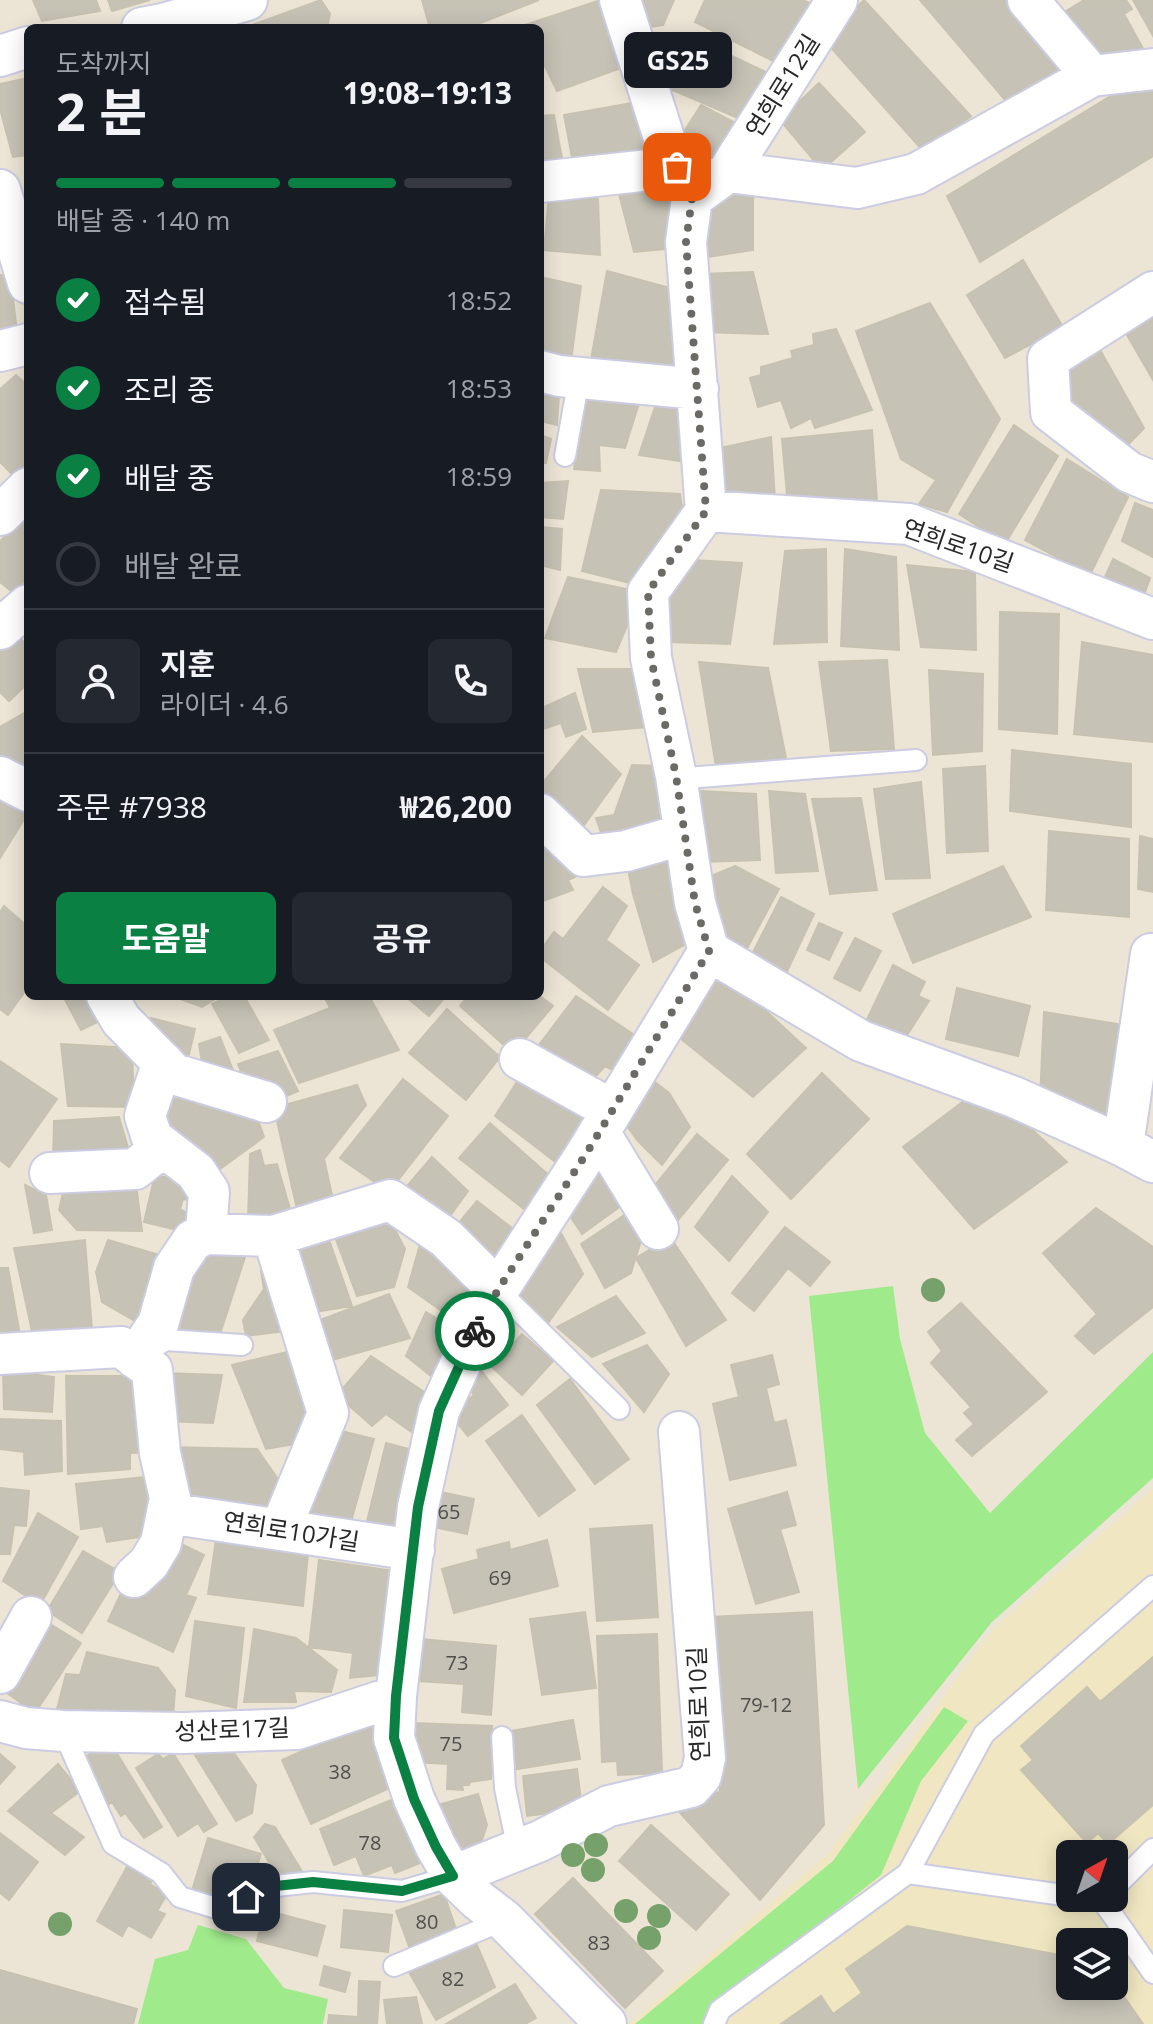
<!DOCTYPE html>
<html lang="ko">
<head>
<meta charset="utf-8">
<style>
	:root { --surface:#171b24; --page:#242831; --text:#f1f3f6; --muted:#9ea1a6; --line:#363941; --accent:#0b8043 }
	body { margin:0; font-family:"Open Sans","Noto Sans KR",sans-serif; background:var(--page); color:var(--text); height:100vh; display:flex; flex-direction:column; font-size:30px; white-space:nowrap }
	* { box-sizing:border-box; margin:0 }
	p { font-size:26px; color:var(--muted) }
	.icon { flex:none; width:44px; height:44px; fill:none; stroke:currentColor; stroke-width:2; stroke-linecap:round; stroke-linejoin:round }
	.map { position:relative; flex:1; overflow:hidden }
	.sheet { position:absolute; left:24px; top:24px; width:520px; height:976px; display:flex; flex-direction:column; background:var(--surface); border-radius:12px; box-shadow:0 4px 20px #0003 }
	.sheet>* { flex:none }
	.needle { width:52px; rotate:40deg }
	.fabs { position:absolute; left:1056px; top:1840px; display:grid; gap:16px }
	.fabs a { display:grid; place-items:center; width:72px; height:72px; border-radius:12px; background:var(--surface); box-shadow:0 4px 20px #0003; font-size:40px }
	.pin { position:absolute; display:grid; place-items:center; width:68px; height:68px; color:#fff; margin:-34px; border-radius:16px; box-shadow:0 4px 12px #0006 }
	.courier { position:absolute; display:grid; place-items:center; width:80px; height:80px; margin:-40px; border:6px solid #0b8043; border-radius:50%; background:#fff; color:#222; box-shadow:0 2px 10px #0007 }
	.bubble { position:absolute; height:56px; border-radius:12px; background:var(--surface); box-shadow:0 4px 20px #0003; font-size:26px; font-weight:700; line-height:56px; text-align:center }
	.overview em { font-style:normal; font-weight:700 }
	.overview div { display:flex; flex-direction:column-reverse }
	.overview { display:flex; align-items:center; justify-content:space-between; height:136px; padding:0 32px }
	h1 { font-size:52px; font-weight:700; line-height:60px }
	.bar { display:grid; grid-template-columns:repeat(4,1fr); gap:12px 8px; align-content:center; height:96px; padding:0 32px }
	.bar i { height:10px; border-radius:6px; background:var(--line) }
	.bar .active { background:var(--accent) }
	.bar p { grid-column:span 4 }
	.line { display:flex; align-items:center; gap:20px; padding:0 32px; border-top:2px solid var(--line) }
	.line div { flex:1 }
	.round { display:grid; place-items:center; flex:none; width:84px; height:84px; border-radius:12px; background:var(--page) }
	ol { padding:0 32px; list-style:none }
	li { display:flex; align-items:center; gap:24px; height:88px }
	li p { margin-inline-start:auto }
	li .icon { padding:8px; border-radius:50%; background:var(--accent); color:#fff; stroke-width:4 }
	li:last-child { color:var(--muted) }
	li i { width:44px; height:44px; border:4px solid var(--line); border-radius:50% }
	.button { display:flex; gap:16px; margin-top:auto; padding:16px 32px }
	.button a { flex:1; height:92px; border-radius:12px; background:var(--accent); color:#fff; font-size:32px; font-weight:700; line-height:92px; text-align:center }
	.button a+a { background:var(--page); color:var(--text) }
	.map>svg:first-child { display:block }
</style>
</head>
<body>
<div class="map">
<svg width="1153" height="2024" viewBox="0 0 1153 2024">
	<rect width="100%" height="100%" fill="#ece5d6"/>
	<path fill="#f0e7c2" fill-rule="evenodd" d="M1153 1489V2024H629L829 1853 995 1627ZM1070 1854H1114V1898H1070ZM1070 1942H1114V1986H1070Z"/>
	<path fill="#9fea8b" d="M893 1286 900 1339 925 1433 990 1513 1153 1352V1478L992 1622 858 1789 809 1296Z
		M944 1707 968 1721 921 1781 881 1875 717 2006 703 2024H635L833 1861Z
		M198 1925 246 1939 284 1988 328 1999 323 2024H138L155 1959 188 1950Z"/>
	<path fill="#c6c2b6" stroke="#c7c2b0" stroke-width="2" d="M33 0H96L100 11 42 21Z
		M108 0H150L112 11Z
		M321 0 330 14 327 28H244Z
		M422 0H539L468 28H430Z
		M601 0 627 66 557 91 540 56V28H526L525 25Z
		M629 0H674L663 25 637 29Z
		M705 0H803L813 5 779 64 695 22Z
		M864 0 971 116 924 152 825 41Z
		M920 0H1004L1067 71 1011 107Z
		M1084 0H1126L1132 9 1124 14 1145 52 1101 64 1060 15Z
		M1133 0H1153V36Z
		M685 34 768 73 747 122 663 86Z
		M28 78V155L13 157 0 109V84Z
		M819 83 865 132 822 170 780 120Z
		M1153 84V156L980 262 947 196 1127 86Z
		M638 102 655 156 574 168 564 115Z
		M701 105 739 125 712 170 689 163 676 144Z
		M554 115 563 164 540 169V116Z
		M666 185 676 248 634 252 618 190Z
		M753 190V250L701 258 704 206Z
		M549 195 598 199 600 255 544 250Z
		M1023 260 1063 327 1005 358 967 295Z
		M607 271 674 289V372L590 365Z
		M753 272 768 334 703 332 701 274Z
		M10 274 17 331 0 333V275Z
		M540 277 581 286 570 368 540 359Z
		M930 303 1000 419 947 512 919 504 936 480 901 459 856 331Z
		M1153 314V380L1124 330Z
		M836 329 872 410 815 428 811 418 791 428 781 400 758 407 750 378 761 375V367L793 358 791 351 814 345 813 334Z
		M1099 348 1144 428 1120 453 1061 402 1060 367Z
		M16 375 28 386V461L13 475 0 462V389Z
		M540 390 559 395 557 425 540 421Z
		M587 395 639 403 625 448 599 445 600 471 574 469Z
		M656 404 684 406 693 463 639 455Z
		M1014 425 1058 456 1005 544 959 514Z
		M872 430 877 501 788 506 782 439Z
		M540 435 551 439 546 463H540Z
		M771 437 775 500H714L711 450Z
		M1067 459 1128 497 1090 575 1025 540Z
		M568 481 563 519 540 517V483Z
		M601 490 680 494 685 526 642 586 582 571Z
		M1135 503 1153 510V557L1122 541Z
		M28 515V578L12 592 0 582V541Z
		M540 527 562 529 560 570 540 565Z
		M826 549 827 642 774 644 785 551Z
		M845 549 896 557 899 650 841 646Z
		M1113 559 1150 578 1142 601 1104 579Z
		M692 560 742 563 730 644 665 642 660 596Z
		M907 565 975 572 976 650 921 647Z
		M568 577 641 592 616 652 545 638Z
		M1000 612 1059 614 1057 734 999 729Z
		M12 629 28 647V683L9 701 0 692V641Z
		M1082 642 1153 655V742L1074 734Z
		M887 660 894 749 831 751 819 662Z
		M699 662 768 668 786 758 716 767Z
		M578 669H643L647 727 593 732Z
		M929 670 983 674 982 751 933 755Z
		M575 693 586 729 566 737 561 723 540 730V709Z
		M28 711V779L0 765V727Z
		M582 736 621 774 579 832 540 803V786Z
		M1012 750 1131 764V827L1010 811Z
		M632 765 661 766 670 827 604 841 596 818 614 815Z
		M985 766 988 851 947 853 943 769Z
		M921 782 930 878 886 879 874 789Z
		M700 791 756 794 760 860 702 862Z
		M769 791 805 794 818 871 776 873Z
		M0 792 28 813 0 858Z
		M861 798 877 890 830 894 812 799Z
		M540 831 567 852 577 876 568 880 573 890 540 902Z
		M1049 831 1129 839V917L1046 910Z
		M1140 836 1153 839V892L1138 889Z
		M671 853 674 887 633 894 626 859Z
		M735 866 779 889 744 954 707 934 719 913 698 899 711 876Z
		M1003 866 1031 917 913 963 893 914Z
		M603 887 627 906 606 940 639 965 608 1010 540 957V951L554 932 563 939Z
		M674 887 693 940 653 962 633 894Z
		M781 897 814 914 782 982 748 962Z
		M4 906 28 927V987L8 1015 0 1009V912Z
		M819 923 842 933 829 960 807 950Z
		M855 938 881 951 860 991 834 978Z
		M893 965 925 982 918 996 929 1001 898 1049 862 1030Z
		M715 971 739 986 806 1048 753 1097 675 1034Z
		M957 988 1030 1006 1018 1056 946 1039Z
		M63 996H97L108 1017 81 1030Z
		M172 996H220L202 1007Z
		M228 996H244L269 1040 239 1053 212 1004Z
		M324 996H369L399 1050 299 1083 274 1030 330 1008Z
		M405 996H446L429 1016Z
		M468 996H540L553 1006 513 1053 460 1006Z
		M576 996 642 1040 623 1076 605 1066 587 1086 536 1049Z
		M447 1009 500 1057 466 1100 409 1053Z
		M1044 1012 1124 1025 1117 1123 1040 1099Z
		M151 1018 195 1029 186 1067 149 1039Z
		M220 1037 238 1083 204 1075 199 1044Z
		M61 1044 132 1048 134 1107 68 1106Z
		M278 1051 298 1091 280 1099 248 1088 238 1064Z
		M0 1061 57 1099 9 1167 0 1160Z
		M524 1071 593 1115 557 1163 495 1116Z
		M822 1073 869 1119 791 1199 747 1154Z
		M647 1076 669 1093 690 1127 662 1165 638 1141 621 1118Z
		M403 1079 448 1116 389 1192 340 1158Z
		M357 1085 366 1105 324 1159 334 1204 297 1209 274 1108Z
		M179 1089 256 1115 264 1137 212 1175 158 1111Z
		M969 1097 1010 1109 1067 1162 974 1229 903 1147Z
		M119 1117 131 1158 53 1163 54 1121Z
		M490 1123 552 1178 529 1213 459 1158Z
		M697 1134 728 1160 678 1220 651 1190Z
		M260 1150 264 1166 277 1164 292 1216 248 1221 250 1154Z
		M601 1156 625 1203 582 1234 564 1207Z
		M432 1157 468 1191 444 1224 401 1193Z
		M155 1175 193 1183 192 1201 183 1199 180 1209 194 1217 190 1233 144 1222Z
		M732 1176 768 1212 729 1261 695 1227Z
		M66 1180 136 1184 142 1231 77 1230 59 1210Z
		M25 1185 46 1195 52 1230 34 1233Z
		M477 1201 521 1235 496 1272 453 1230Z
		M1096 1208 1153 1247V1307L1094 1354 1075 1336 1097 1314 1043 1253Z
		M629 1212 642 1237 631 1273 605 1288 581 1244Z
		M387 1214 405 1249 394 1287 357 1296 334 1234Z
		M555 1222 583 1274 548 1323 510 1289Z
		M785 1227 830 1262 810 1286 788 1268 754 1311 732 1293Z
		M328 1237 352 1306 308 1313 293 1242Z
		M422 1237 480 1285 456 1321 408 1287Z
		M670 1237 726 1320 686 1346 636 1258Z
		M85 1240 92 1330 33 1336 14 1248Z
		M108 1240 166 1257 142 1325 102 1302 96 1272Z
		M199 1244 245 1257 219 1337 165 1328Z
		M0 1268H8L20 1335H0Z
		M261 1271 275 1273 294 1330 246 1336 243 1320 264 1289Z
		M389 1294 410 1338 325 1362 312 1323Z
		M616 1296 645 1333 592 1357 557 1327Z
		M961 1303 1047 1392 972 1456 956 1440 974 1424 964 1413 971 1407 931 1363 942 1351 928 1332Z
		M426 1312 464 1334 442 1385 406 1356Z
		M522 1334 553 1361 522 1395 492 1367Z
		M647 1345 669 1374 644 1412 603 1364Z
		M296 1350 316 1408 306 1442 266 1449 232 1365Z
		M772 1355 779 1384 766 1388 774 1423 786 1420 796 1465 730 1480 713 1404 739 1397 731 1365Z
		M371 1356 433 1398 413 1433 386 1414 372 1426 337 1395Z
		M480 1369 508 1405 468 1436 450 1414 474 1395 464 1382Z
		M3 1370 54 1377 52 1412 4 1409Z
		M161 1373 222 1375 213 1423 165 1421Z
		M66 1376H147L153 1452 130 1453V1469L68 1474Z
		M570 1379 629 1459 595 1484 537 1405Z
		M522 1415 575 1490 539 1516 486 1441Z
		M0 1419 61 1421 62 1471 25 1475 24 1452 0 1449Z
		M333 1429 374 1439 349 1529 294 1517Z
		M386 1443 424 1453 405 1539 365 1530Z
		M167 1447 257 1449 280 1482 268 1521 179 1503Z
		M145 1477 154 1535 107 1542 103 1526 81 1529 76 1484Z
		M0 1488 29 1491 26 1526 14 1525 10 1554H0Z
		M431 1490 474 1499 467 1534 424 1525Z
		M787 1492 796 1525 780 1529 799 1592 756 1604 728 1509Z
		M38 1513 78 1537 40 1605 3 1581Z
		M652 1525 658 1617 597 1621 590 1529Z
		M216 1540 308 1553 303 1606 208 1594Z
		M547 1540 558 1586 454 1613 442 1569 479 1559 477 1550 509 1542 510 1550Z
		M175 1541 204 1555 186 1595 196 1598 173 1652 108 1621 122 1591Z
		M83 1551 120 1572 82 1633 47 1611Z
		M319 1560 401 1572 389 1674 350 1678 353 1653 309 1647Z
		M585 1612 596 1688 542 1695 530 1619Z
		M812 1612 824 1825 760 1900 669 1801 720 1792 710 1617Z
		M42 1619 81 1643 35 1713 0 1688Z
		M195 1621 244 1628 236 1708 186 1696Z
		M254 1629 296 1638 337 1670 331 1692 294 1691 296 1702H244Z
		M657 1634 662 1773 618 1775 617 1761 602 1762 597 1636Z
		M421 1639 496 1646 491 1715 462 1712 464 1684 418 1681Z
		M87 1652 158 1668 175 1690 172 1730 56 1713 66 1674 80 1675Z
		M1153 1657V1805L1108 1844 1098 1833 1087 1843 1021 1770 1033 1760 1021 1746 1087 1687 1100 1702Z
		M573 1720 580 1759 517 1769 511 1731Z
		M370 1721 398 1784 311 1824 282 1760Z
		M412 1723 492 1726 491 1779 470 1782 469 1785H462L463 1790 447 1789 448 1764 411 1762Z
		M110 1742 162 1827 144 1838 125 1813 121 1816 112 1802 108 1805 83 1758Z
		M208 1745 232 1750 256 1785 252 1813 236 1821 195 1755Z
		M173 1753 217 1824 204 1832 198 1823 178 1836 136 1768 158 1754 163 1759Z
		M0 1754 15 1767 0 1784Z
		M58 1764 80 1791 51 1813 84 1837 65 1855 8 1811Z
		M577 1769 582 1809 527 1816 523 1776Z
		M478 1794 487 1825 479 1849 454 1857 438 1805Z
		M396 1798 423 1862 395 1873 392 1865 364 1876 356 1856 334 1865 320 1829Z
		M265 1824 275 1827 303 1873 279 1879 254 1837Z
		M651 1825 729 1894 696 1930 619 1861Z
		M0 1833 38 1862 9 1900 0 1893Z
		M208 1838 261 1854 252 1881 220 1871 211 1900 191 1894Z
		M128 1865 153 1879 150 1884 167 1894 157 1911 165 1914 151 1938 128 1925 122 1936 97 1921Z
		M573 1878 663 1971 625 2008 535 1914Z
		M444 1894 457 1932 410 1949 396 1911Z
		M265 1910 325 1926 317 1956 257 1941Z
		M344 1910 392 1915 388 1952 341 1947Z
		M907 1926 1070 1957V1986H1114V1982L1143 2024H781L821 1996 833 2014 862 1993 846 1969Z
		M476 1943 495 1987 436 2020 409 1972Z
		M324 1966 350 1973 345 1992 320 1985Z
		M0 1970 137 2009 133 2024H0Z
		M359 1981 380 1982 377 2024H328L329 2015 358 2017Z
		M515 1984 536 2018 525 2024H446Z
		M416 1997 422 2024H387L384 2000Z"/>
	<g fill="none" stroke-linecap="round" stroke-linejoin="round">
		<g stroke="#cbcce2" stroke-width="24">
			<path id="lane" d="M565 456 579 378
				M676 776 687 778 916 760
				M498 1290 619 1409
				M149 1350 166 1340 242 1345
				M63 1731 113 1844 161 1873 180 1897 216 1908 276 1886 313 1882 402 1891 453 1876
				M502 1737 505 1788 518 1850
				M908 1873 1070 1896
				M1114 1888 1153 1849
				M1102 1900 1153 1973
				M394 1966 504 1920
				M714 2024 720 2010 908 1873 984 1734 1153 1586"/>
		</g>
		<g stroke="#cbcce2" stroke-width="44">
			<path id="street" d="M620 0 666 144 692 198
				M1028 0 1092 76
				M142 28 163 24 247 0
				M0 56 28 47
				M728 172 837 0
				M540 182 677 167
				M0 190 28 283
				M1153 292 1048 359 1051 412 1129 472 1153 482
				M0 351 28 344
				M540 371 559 376 698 389
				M706 511 909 524 1153 619
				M0 515 28 488
				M0 629 28 605
				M0 777 28 791
				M540 814 584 856 626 851 684 834
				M709 951 861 1041 1014 1097 1123 1146 1153 1162
				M107 996 121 1020 174 1074 266 1102
				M520 1059 612 1110
				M163 1062 145 1116 152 1138 196 1172 209 1192 206 1234
				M599 1132 658 1229
				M1123 1146 1151 954 1153 955
				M50 1173 135 1169 163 1147
				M273 1236 328 1413 280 1530
				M0 1354 121 1347 152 1370 160 1453 170 1498 161 1543 149 1563 134 1577
				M135 1358 158 1324 174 1268 193 1240 206 1234 273 1236 390 1200 446 1238 498 1290
				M167 1513 414 1550
				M0 1673 31 1617
				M0 1721 26 1728 63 1731 183 1733 297 1729 396 1696
				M453 1876 540 1841 609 1806 691 1787 701 1776 705 1758 679 1432
				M606 2024 504 1920 478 1900 453 1876 436 1847 414 1799 394 1738 396 1696 418 1507 439 1411 478 1325 498 1290 586 1154 709 951 695 903 676 776 651 658 648 592 706 511 686 242 692 198 728 172 857 188 916 174 1092 76 1153 69"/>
		</g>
		<use href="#lane" stroke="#fff" stroke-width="20"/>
		<use href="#street" stroke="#fff" stroke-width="40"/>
	</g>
	<g fill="#77a16a">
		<circle cx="933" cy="1290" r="12"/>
		<circle cx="596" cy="1845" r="12"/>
		<circle cx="573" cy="1855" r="12"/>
		<circle cx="593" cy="1870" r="12"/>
		<circle cx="626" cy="1911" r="12"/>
		<circle cx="659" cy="1916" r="12"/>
		<circle cx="60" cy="1924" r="12"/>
		<circle cx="649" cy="1938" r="12"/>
	</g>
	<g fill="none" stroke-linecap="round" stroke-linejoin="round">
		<path stroke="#6c6a64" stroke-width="8" stroke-dasharray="0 14.4" d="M475 1331 498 1290 586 1154 709 951 695 903 676 776 651 658 648 592 706 511 686 242 692 198 677 167"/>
		<path stroke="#0b8043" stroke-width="10" d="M246 1897 276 1886 313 1882 402 1891 453 1876 436 1847 414 1799 394 1738 396 1696 418 1507 439 1411 475 1331"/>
	</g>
	<g text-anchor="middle" stroke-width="6" stroke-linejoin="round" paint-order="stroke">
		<g font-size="20" fill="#4f4e4b">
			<text x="449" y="1519">65</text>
			<text x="500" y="1585">69</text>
			<text x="457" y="1670">73</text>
			<text x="766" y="1712">79-12</text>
			<text x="451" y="1751">75</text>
			<text x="340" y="1779">38</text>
			<text x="370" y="1850">78</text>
			<text x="427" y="1929">80</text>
			<text x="599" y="1950">83</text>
			<text x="453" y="1986">82</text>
		</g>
		<g font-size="24" fill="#272727" stroke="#fff">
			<text transform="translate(783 86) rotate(-58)" y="8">연희로12길</text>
			<text transform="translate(958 546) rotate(19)" y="8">연희로10길</text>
			<text transform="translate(291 1532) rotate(9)" y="8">연희로10가길</text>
			<text transform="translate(699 1704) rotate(-92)" y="8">연희로10길</text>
			<text transform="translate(232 1730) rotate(-2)" y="8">성산로17길</text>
		</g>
	</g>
</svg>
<div class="fabs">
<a><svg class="needle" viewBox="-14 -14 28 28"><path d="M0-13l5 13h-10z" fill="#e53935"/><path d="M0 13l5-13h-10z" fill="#9ea1a6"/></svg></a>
<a><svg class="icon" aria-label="layers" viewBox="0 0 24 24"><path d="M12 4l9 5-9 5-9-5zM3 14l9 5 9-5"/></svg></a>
</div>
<div class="pin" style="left:677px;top:167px;background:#ea580c"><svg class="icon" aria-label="bag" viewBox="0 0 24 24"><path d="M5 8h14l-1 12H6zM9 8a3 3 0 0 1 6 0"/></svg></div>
<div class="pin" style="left:246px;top:1897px;background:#1f2937"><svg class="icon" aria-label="home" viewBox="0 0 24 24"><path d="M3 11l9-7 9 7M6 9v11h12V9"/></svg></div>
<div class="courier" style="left:475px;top:1331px"><svg class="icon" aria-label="bike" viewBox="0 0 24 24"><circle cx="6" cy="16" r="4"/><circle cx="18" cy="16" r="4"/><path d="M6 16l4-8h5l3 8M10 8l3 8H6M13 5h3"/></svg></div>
<div class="bubble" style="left:624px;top:32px;width:108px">GS25</div>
<section class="sheet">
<div class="overview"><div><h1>2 분</h1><p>도착까지</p></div><em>19:08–19:13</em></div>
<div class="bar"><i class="active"></i><i class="active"></i><i class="active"></i><i></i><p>배달 중 · 140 m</p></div>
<ol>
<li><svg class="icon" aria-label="check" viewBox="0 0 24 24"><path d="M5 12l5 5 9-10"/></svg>접수됨<p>18:52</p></li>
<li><svg class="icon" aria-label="check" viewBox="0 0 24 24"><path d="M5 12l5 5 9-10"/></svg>조리 중<p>18:53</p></li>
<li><svg class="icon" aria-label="check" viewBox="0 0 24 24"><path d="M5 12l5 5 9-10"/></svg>배달 중<p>18:59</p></li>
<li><i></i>배달 완료</li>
</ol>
<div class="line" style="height:144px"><a class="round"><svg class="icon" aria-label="person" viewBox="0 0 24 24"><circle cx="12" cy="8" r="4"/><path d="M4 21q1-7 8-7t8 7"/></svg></a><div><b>지훈</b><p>라이더 · 4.6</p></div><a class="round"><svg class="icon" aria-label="phone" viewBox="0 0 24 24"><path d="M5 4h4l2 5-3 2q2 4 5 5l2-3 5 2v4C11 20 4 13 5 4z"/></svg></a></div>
<div class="line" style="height:104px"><div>주문 #7938</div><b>₩26,200</b></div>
<div class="button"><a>도움말</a><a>공유</a></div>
</section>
</div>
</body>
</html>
